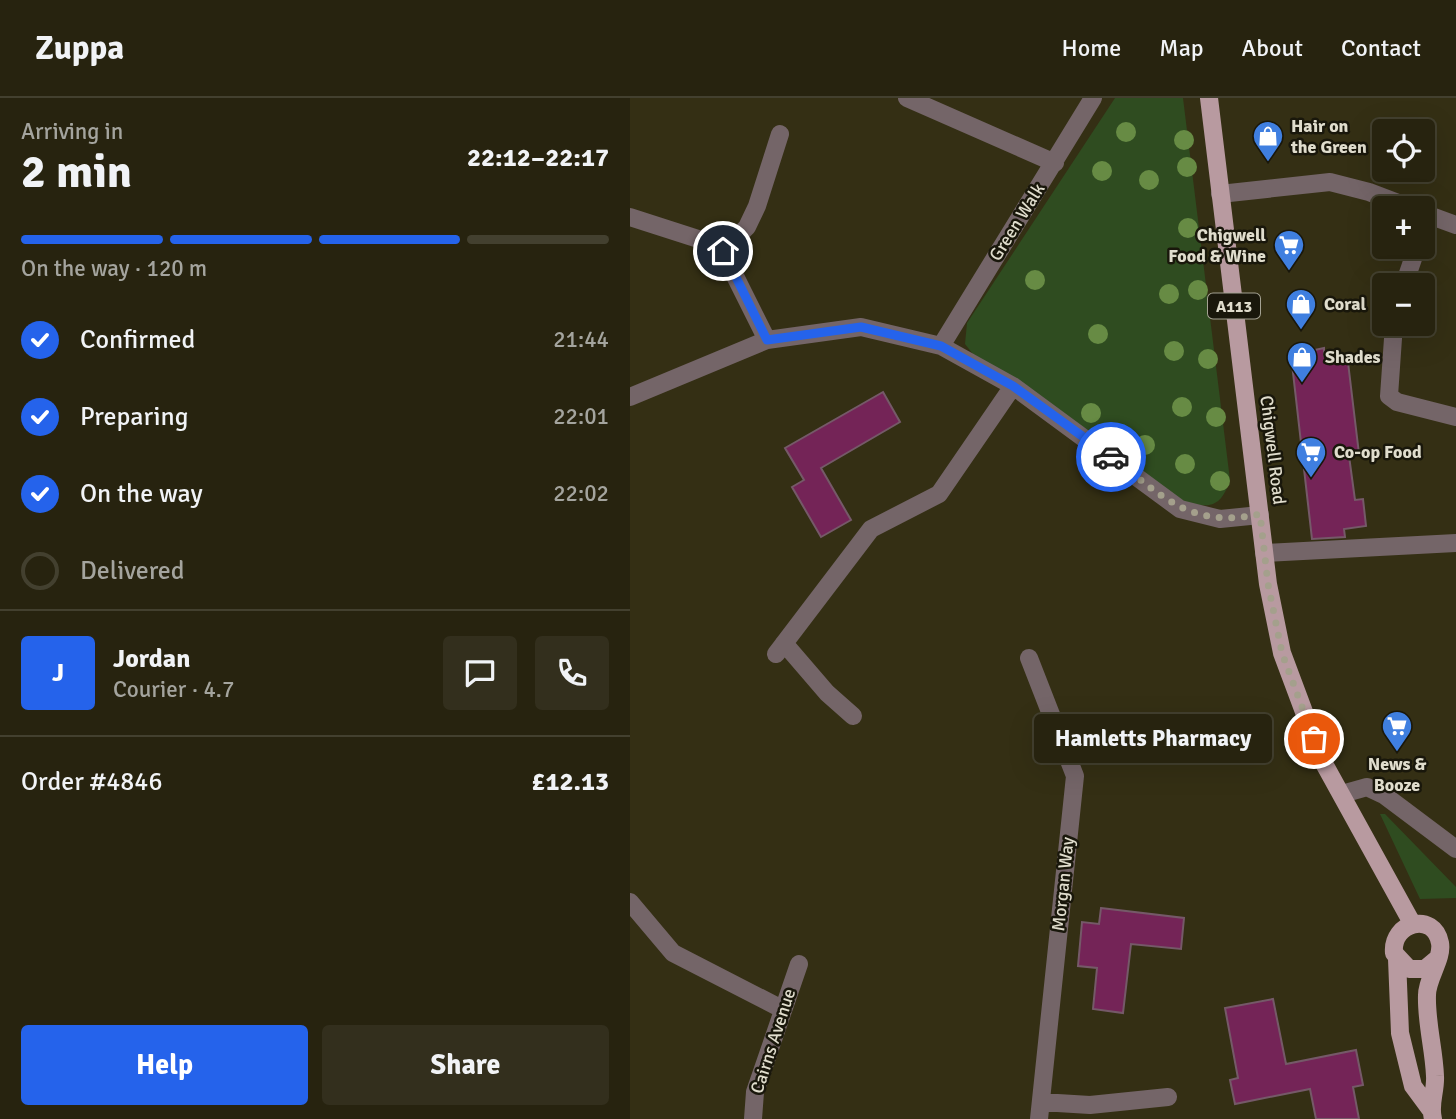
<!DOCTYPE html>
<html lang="en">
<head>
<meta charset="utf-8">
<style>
	:root { --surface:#27230f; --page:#332f1d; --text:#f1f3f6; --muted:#a4a49e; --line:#43402f; --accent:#2563eb }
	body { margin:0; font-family:Signika,sans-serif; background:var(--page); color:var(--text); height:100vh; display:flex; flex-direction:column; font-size:26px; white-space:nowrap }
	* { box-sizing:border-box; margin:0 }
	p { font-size:23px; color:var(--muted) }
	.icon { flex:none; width:38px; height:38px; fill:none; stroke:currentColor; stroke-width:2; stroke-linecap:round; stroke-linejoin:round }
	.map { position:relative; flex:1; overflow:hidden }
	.drawer { display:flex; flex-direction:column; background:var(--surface); width:630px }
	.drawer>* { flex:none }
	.controls { position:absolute; left:742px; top:21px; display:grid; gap:14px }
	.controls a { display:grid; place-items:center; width:63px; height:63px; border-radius:7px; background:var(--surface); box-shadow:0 7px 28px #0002,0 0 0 2px var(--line); font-size:35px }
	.pin { position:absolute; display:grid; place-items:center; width:60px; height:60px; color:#fff; margin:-30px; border:4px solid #fff; border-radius:50%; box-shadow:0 2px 7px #0007 }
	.courier { position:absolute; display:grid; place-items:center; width:70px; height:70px; margin:-35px; border:5px solid #2563eb; border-radius:50%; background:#fff; color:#222; box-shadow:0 2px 9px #0007 }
	.bubble { position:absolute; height:49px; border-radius:7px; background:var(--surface); box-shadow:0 7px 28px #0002,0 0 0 2px var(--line); font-size:23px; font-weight:800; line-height:49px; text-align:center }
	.head em { font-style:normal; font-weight:800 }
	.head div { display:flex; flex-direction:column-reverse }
	.head { display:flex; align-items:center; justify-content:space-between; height:119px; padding:0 21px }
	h1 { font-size:46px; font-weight:800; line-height:52px }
	.bar { display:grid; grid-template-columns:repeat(4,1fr); gap:10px 7px; align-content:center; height:84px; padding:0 21px }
	.bar i { height:9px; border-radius:5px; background:var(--line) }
	.bar .on { background:var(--accent) }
	.bar p { grid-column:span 4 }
	.line { display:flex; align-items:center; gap:18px; padding:0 21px; border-top:2px solid var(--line) }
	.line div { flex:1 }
	.round { display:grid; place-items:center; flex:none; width:74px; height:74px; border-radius:7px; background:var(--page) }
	ol { padding:0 21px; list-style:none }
	li { display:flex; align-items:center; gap:21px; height:77px }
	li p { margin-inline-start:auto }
	li .icon { padding:7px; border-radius:50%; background:var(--accent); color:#fff; stroke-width:4 }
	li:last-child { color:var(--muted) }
	li i { width:38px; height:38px; border:4px solid var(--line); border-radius:50% }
	.cta { display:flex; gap:14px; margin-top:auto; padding:14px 21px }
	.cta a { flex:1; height:80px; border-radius:7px; background:var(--accent); color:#fff; font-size:28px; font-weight:800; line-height:80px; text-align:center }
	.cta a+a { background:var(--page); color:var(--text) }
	header { display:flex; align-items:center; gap:42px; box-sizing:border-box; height:98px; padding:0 35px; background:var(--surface); border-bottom:2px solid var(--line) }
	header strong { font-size:33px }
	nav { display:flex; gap:38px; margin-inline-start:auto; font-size:24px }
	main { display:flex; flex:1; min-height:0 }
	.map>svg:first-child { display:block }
</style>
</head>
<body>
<header>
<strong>Zuppa</strong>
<nav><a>Home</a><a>Map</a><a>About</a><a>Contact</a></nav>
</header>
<main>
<section class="drawer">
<div class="head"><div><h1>2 min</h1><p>Arriving in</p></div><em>22:12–22:17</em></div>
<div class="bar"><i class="on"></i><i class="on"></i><i class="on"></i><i></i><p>On the way · 120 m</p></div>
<ol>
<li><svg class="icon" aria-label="check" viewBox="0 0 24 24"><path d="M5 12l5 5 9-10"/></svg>Confirmed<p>21:44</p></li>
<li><svg class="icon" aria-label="check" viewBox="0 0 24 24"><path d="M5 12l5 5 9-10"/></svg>Preparing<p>22:01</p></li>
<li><svg class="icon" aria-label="check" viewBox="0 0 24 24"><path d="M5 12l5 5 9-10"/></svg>On the way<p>22:02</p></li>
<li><i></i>Delivered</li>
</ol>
<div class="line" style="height:126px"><b class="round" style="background:var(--accent);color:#fff">J</b><div><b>Jordan</b><p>Courier · 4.7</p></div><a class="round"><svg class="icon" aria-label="chat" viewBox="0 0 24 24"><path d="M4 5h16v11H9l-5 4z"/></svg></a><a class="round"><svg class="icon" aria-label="phone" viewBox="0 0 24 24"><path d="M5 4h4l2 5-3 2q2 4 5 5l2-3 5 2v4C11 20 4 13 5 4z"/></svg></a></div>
<div class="line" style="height:91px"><div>Order #4846</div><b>£12.13</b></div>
<div class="cta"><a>Help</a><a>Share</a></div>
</section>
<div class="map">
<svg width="826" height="1021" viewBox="0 0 826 1021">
	<rect width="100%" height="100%" fill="#342f14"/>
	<path fill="#2f4c20" d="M485 0H553L600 382C591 408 582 411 555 404L346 260 335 246 337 225Z
		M750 716H755L826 789V800L790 801Z"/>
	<path fill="#742457" stroke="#755968" stroke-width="2" d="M694 250V258L717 256 729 356 719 358 725 402 733 401 736 428 714 431 715 439 682 441 661 257Z
		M253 294 270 324 191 370 221 422 191 439 162 389 174 382 155 350Z
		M471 810 554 820 551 851 501 846 493 915 463 911 467 870 448 868 452 824 469 826Z
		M643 901 656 966 726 952 733 987 723 989 729 1021H686L680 991 605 1006 600 982 608 980 595 910Z"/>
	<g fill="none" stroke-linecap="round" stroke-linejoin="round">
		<path stroke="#746568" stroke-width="18" d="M277 0 425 65
			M590 96 700 84 739 94 781 110
			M793 115 826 127
			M0 119 90 148 137 242
			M93 153 117 129 127 108 150 36
			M774 187 787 149
			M764 226 759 298 767 304 826 319
			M311 248 463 0
			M0 299 137 242 231 229 311 248 383 288 550 411 590 421 630 417
			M634 455 826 445
			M154 545 197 595 223 618
			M146 556 241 431 309 396 383 288
			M399 560 445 678 409 1021
			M712 696 737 689 754 697 826 751
			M0 804 43 855 152 911
			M411 1004 460 1007 538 999
			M123 1021 125 994 169 866"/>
		<path stroke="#b89aa0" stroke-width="18" d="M579 0 638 486 652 555 692 662 782 825
			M767 861 770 935 783 988 800 1011
			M803 1021C799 1006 806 993 805 978 804 951 796 924 797 897 797 880 813 861 810 845 804 813 761 824 764 855L779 871H795L807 861"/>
	</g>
	<g fill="#678b44">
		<circle cx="496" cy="34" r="10"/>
		<circle cx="554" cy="42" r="10"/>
		<circle cx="557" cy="69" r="10"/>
		<circle cx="472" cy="73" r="10"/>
		<circle cx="519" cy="82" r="10"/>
		<circle cx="558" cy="130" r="10"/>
		<circle cx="405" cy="182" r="10"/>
		<circle cx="568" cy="192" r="10"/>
		<circle cx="539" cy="196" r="10"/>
		<circle cx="468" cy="236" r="10"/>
		<circle cx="544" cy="253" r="10"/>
		<circle cx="578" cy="261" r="10"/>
		<circle cx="552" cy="309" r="10"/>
		<circle cx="461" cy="315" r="10"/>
		<circle cx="586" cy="319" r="10"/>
		<circle cx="515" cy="347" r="10"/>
		<circle cx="555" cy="366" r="10"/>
		<circle cx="590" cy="383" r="10"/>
	</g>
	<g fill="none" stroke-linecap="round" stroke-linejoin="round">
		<path stroke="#a4a08c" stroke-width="7" stroke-dasharray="0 12.6" d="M481 359C533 398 559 431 630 416L638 486 652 555 684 641"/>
		<path stroke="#2563eb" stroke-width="9" d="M93 153 137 242 231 229 311 248 383 288 481 359"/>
	</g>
	<defs>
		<g id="shop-pin" transform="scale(1.575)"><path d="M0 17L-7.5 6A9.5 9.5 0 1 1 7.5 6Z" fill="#3f7fe0" stroke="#19170b"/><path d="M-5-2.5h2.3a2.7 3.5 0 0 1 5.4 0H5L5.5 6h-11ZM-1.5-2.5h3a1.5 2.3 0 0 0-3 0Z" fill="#fff"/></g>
		<g id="supermarket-pin" transform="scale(1.575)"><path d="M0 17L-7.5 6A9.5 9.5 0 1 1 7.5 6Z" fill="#3f7fe0" stroke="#19170b"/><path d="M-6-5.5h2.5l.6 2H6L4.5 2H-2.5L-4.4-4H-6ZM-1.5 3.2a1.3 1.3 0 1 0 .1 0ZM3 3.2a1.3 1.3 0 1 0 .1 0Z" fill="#fff"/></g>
	</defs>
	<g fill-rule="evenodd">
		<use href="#shop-pin" x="638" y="38"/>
		<use href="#supermarket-pin" x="659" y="147"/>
		<use href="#shop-pin" x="671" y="206"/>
		<use href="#shop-pin" x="672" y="259"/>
		<use href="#supermarket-pin" x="681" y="354"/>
		<use href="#supermarket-pin" x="767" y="628"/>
	</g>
	<g text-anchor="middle" stroke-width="5" stroke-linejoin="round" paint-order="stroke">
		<rect fill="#19170b" stroke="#a4a293" stroke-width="2" x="578" y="195.5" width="52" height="25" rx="5"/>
		<g font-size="16" font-weight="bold" fill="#e0ddcd">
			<text x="604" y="214">A113</text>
		</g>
		<g font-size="18" font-weight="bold" fill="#e0ddcd" stroke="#19170b" text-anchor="start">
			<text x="661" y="34">Hair on<tspan x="661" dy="21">the Green</tspan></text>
			<text x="636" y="143" text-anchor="end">Chigwell<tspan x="636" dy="21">Food &amp; Wine</tspan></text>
			<text x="694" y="212">Coral</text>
			<text x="695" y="265">Shades</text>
			<text x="704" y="360">Co-op Food</text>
			<text x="767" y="672" text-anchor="middle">News &amp;<tspan x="767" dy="21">Booze</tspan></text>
		</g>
		<g font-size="18" fill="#e0ddcd" stroke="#19170b">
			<text transform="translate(387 124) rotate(-58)" y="6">Green Walk</text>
			<text transform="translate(643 352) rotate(83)" y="6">Chigwell Road</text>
			<text transform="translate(433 786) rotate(-84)" y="6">Morgan Way</text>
			<text transform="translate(143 943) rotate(-72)" y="6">Cairns Avenue</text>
		</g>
	</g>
</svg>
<div class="controls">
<a><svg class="icon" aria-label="locate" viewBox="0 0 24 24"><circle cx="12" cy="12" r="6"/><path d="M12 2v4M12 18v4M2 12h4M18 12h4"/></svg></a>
<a>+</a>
<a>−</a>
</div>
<div class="pin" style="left:684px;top:641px;background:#ea580c"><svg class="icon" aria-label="bag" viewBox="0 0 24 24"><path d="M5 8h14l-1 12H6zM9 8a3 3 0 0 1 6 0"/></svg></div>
<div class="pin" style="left:93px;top:153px;background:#1f2937"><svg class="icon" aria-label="home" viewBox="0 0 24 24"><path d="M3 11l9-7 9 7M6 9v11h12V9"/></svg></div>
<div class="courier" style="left:481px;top:359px"><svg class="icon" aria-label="car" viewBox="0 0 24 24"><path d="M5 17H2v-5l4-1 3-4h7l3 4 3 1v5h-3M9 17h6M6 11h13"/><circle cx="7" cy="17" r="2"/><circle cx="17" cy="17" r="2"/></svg></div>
<div class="bubble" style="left:404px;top:616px;width:238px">Hamletts Pharmacy</div>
</div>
</main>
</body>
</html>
